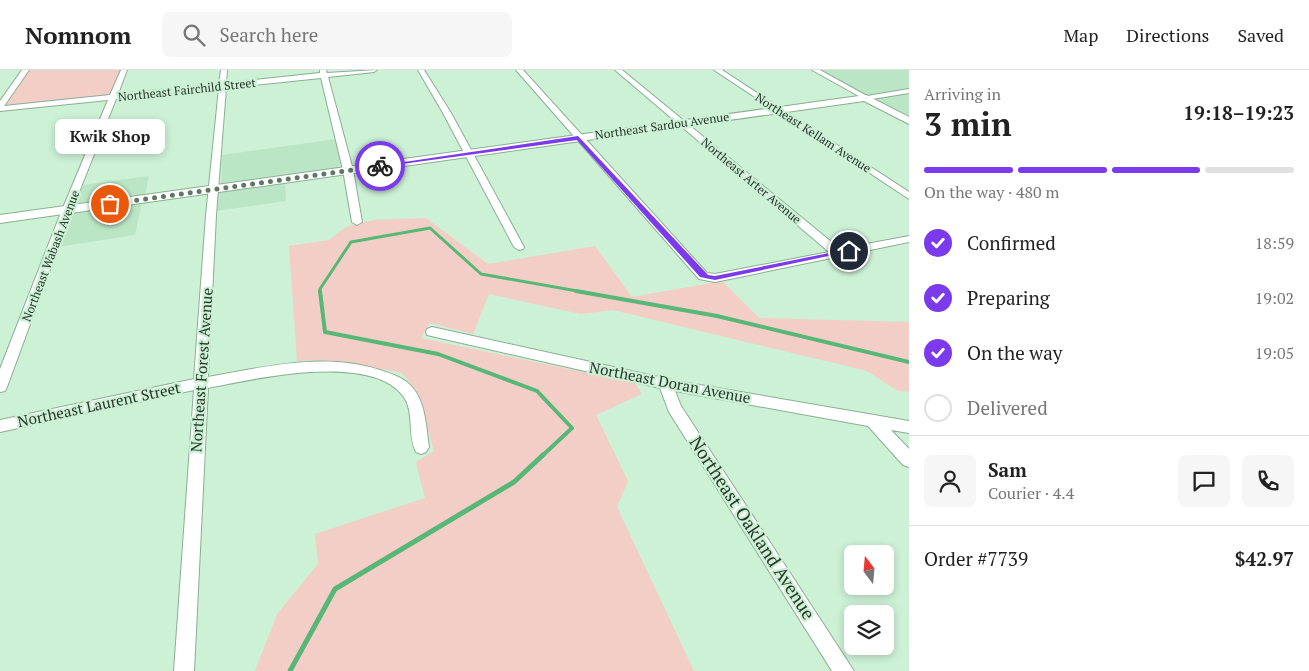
<!DOCTYPE html>
<html lang="en">
<head>
<meta charset="utf-8">
<style>
	:root { --surface:#fff; --page:#f6f6f6; --text:#222; --muted:#767676; --line:#e0e0e0; --accent:#7c3aed }
	body { margin:0; font-family:"PT Serif",serif; background:var(--page); color:var(--text); height:100vh; display:flex; flex-direction:column; font-size:19px; white-space:nowrap }
	* { box-sizing:border-box; margin:0 }
	p { font-size:16px; color:var(--muted) }
	.icon { flex:none; width:28px; height:28px; fill:none; stroke:currentColor; stroke-width:2; stroke-linecap:round; stroke-linejoin:round }
	.map { position:relative; flex:1; overflow:hidden }
	.sheet { display:flex; flex-direction:column; background:var(--surface); width:400px }
	.sheet>* { flex:none }
	.needle { width:32px; rotate:344deg }
	.tools { position:absolute; left:844px; top:475px; display:grid; gap:10px }
	.tools a { display:grid; place-items:center; width:50px; height:50px; border-radius:8px; background:var(--surface); box-shadow:0 2px 8px #0003; font-size:25px }
	.pin { position:absolute; display:grid; place-items:center; width:42px; height:42px; color:#fff; margin:-21px; border:2px solid #fff; border-radius:50%; box-shadow:0 1px 5px #0007 }
	.courier { position:absolute; display:grid; place-items:center; width:50px; height:50px; margin:-25px; border:4px solid #7c3aed; border-radius:50%; background:#fff; color:#222; box-shadow:0 1px 6px #0007 }
	.bubble { position:absolute; height:35px; border-radius:8px; background:var(--surface); box-shadow:0 2px 8px #0003; font-size:16px; font-weight:700; line-height:35px; text-align:center }
	.overview em { font-style:normal; font-weight:700 }
	.overview div { display:flex; flex-direction:column-reverse }
	.overview { display:flex; align-items:center; justify-content:space-between; height:85px; padding:0 15px }
	h1 { font-size:32px; font-weight:700; line-height:38px }
	.bar { display:grid; grid-template-columns:repeat(4,1fr); gap:8px 5px; align-content:center; height:60px; padding:0 15px }
	.bar i { height:6px; border-radius:4px; background:var(--line) }
	.bar .current { background:var(--accent) }
	.bar p { grid-column:span 4 }
	.line { display:flex; align-items:center; gap:12px; padding:0 15px; border-top:1px solid var(--line) }
	.line div { flex:1 }
	.round { display:grid; place-items:center; flex:none; width:52px; height:52px; border-radius:8px; background:var(--page) }
	ol { padding:0 15px; list-style:none }
	li { display:flex; align-items:center; gap:15px; height:55px }
	li p { margin-inline-start:auto }
	li .icon { padding:5px; border-radius:50%; background:var(--accent); color:#fff; stroke-width:4 }
	li:last-child { color:var(--muted) }
	li i { width:28px; height:28px; border:2px solid var(--line); border-radius:50% }
	header { display:flex; align-items:center; gap:30px; box-sizing:border-box; height:70px; padding:0 25px; background:var(--surface); border-bottom:1px solid var(--line) }
	header strong { font-size:24px }
	nav { display:flex; gap:28px; margin-inline-start:auto; font-size:18px }
	.search { width:350px; height:45px; background:var(--page); display:flex; align-items:center; gap:12px; box-sizing:border-box; padding:0 18px; border-radius:8px; color:var(--muted); font-size:19px }
	main { display:flex; flex:1; min-height:0 }
	.map>svg:first-child { display:block }
</style>
</head>
<body>
<header>
<strong>Nomnom</strong>
<div class="search"><svg class="icon" aria-label="search" viewBox="0 0 24 24"><circle cx="10" cy="10" r="6"/><path d="M15 15l6 6"/></svg>Search here</div>
<nav><a>Map</a><a>Directions</a><a>Saved</a></nav>
</header>
<main>
<div class="map">
<svg width="909" height="601" viewBox="0 0 909 601">
	<rect width="100%" height="100%" fill="#ccf1d5"/>
	<path fill="#bbe6c6" d="M820 0H909V48L875 30Z
		M336 69 341 94 336 99 221 114 222 85Z
		M149 106 145 125 77 134 83 115Z
		M285 112 286 131 217 141V124L220 122Z
		M142 132 135 165 57 177 70 145 73 143Z"/>
	<path fill="#f3cec6" d="M26 0H124L113 27 0 37Z
		M426 148 488 194 595 176 632 227 722 211 759 248 909 252V322L896 320 867 301 613 240 581 244 489 224 473 264 430 253 421 268 635 313 642 324 596 345 628 411 617 437 694 601H255L277 544 318 494 315 464 425 428 416 392 434 381 417 321 402 303C367 296 333 289 297 291L289 176 329 170 346 157 373 150Z"/>
	<g fill="none" stroke-linecap="round" stroke-linejoin="round">
		<path stroke="#57b778" stroke-width="3" d="M320 222V219L351 172 430 158 481 204 583 222"/>
		<path stroke="#57b778" stroke-width="4" d="M320 221 325 262 438 284 537 321 572 358 541 387
			M576 221 717 246 909 292"/>
		<path stroke="#57b778" stroke-width="5" d="M290 601 335 519 514 412 543 385"/>
		<g stroke="#8aae93" stroke-width="2">
			<path id="street" d="M22 0H29L4 36 110 25 121 0H127L118 24 219 14 221 0H227L226 13 320 3V0H326L327 3 377 0 374 2 328 7 353 100 362 152 357 155 352 152 343 100 321 8 226 18 216 145 208 307C265 297 323 282 380 300 392 304 405 308 413 318 426 335 426 357 429 377L426 382 421 384 416 382C407 365 415 342 403 326 370 282 253 309 208 318L194 601H174L194 320 0 362V350L194 309 206 145 219 18 116 29 70 145 7 317 5 321 0 322V299L60 145 108 30 0 41V31Z
				M418 0H424L451 43 524 177 523 179 519 180 514 177 443 43Z
				M516 0H523L707 203 715 204 829 182 615 0H622L840 179 909 166V172L715 212 699 209Z
				M714 0H722L909 122V129Z
				M812 0H820L867 26 909 19V23L866 30Z
				M432 257 677 311 909 351V363L891 360 909 379V397L903 395 868 356 675 321 681 336 854 601H832L669 342 660 318 427 265 426 262 427 259Z"/>
		</g>
		<g stroke="#8aae93" stroke-width="2">
			<path id="secondary" d="M866 25 909 47V54L864 31 0 153V145Z"/>
		</g>
		<use href="#street" fill="#fff" fill-rule="evenodd"/>
		<use href="#secondary" fill="#fff" fill-rule="evenodd"/>
	</g>
	<path fill="#7c3aed" d="M578 66 708 205 715 206 849 179 852 181 715 210 700 207 577 70 380 97 377 96Z"/>
	<g fill="none" stroke-linecap="round" stroke-linejoin="round">
		<path stroke="#617766" stroke-width="5" stroke-dasharray="0 9" d="M110 134 380 96"/>
	</g>
	<g text-anchor="middle" stroke-width="4.5" stroke-linejoin="round" paint-order="stroke">
		<g font-size="12" fill="#27362b" stroke="#ccf1d5">
			<text transform="translate(187 20) rotate(-6)" y="4">Northeast Fairchild Street</text>
			<text transform="translate(662 56) rotate(-8)" y="4">Northeast Sardou Avenue</text>
			<text transform="translate(813 63) rotate(33)" y="4">Northeast Kellam Avenue</text>
			<text transform="translate(751 111) rotate(40)" y="4">Northeast Arter Avenue</text>
			<text transform="translate(51 186) rotate(-69)" y="4">Northeast Wabash Avenue</text>
		</g>
		<g font-size="15" fill="#27362b" stroke="#ccf1d5">
			<text transform="translate(202 300) rotate(-86)" y="5">Northeast Forest Avenue</text>
			<text transform="translate(670 313) rotate(11)" y="5">Northeast Doran Avenue</text>
			<text transform="translate(99 335) rotate(-12)" y="5">Northeast Laurent Street</text>
		</g>
		<g font-size="18" fill="#27362b" stroke="#ccf1d5">
			<text transform="translate(752 458) rotate(57)" y="6">Northeast Oakland Avenue</text>
		</g>
	</g>
</svg>
<div class="tools">
<a><svg class="needle" viewBox="-14 -14 28 28"><path d="M0-13l5 13h-10z" fill="#e53935"/><path d="M0 13l5-13h-10z" fill="#767676"/></svg></a>
<a><svg class="icon" aria-label="layers" viewBox="0 0 24 24"><path d="M12 4l9 5-9 5-9-5zM3 14l9 5 9-5"/></svg></a>
</div>
<div class="pin" style="left:110px;top:134px;background:#ea580c"><svg class="icon" aria-label="bag" viewBox="0 0 24 24"><path d="M5 8h14l-1 12H6zM9 8a3 3 0 0 1 6 0"/></svg></div>
<div class="pin" style="left:849px;top:181px;background:#1f2937"><svg class="icon" aria-label="home" viewBox="0 0 24 24"><path d="M3 11l9-7 9 7M6 9v11h12V9"/></svg></div>
<div class="courier" style="left:380px;top:96px"><svg class="icon" aria-label="bike" viewBox="0 0 24 24"><circle cx="6" cy="16" r="4"/><circle cx="18" cy="16" r="4"/><path d="M6 16l4-8h5l3 8M10 8l3 8H6M13 5h3"/></svg></div>
<div class="bubble" style="left:55px;top:49px;width:110px">Kwik Shop</div>
</div>
<section class="sheet">
<div class="overview"><div><h1>3 min</h1><p>Arriving in</p></div><em>19:18–19:23</em></div>
<div class="bar"><i class="current"></i><i class="current"></i><i class="current"></i><i></i><p>On the way · 480 m</p></div>
<ol>
<li><svg class="icon" aria-label="check" viewBox="0 0 24 24"><path d="M5 12l5 5 9-10"/></svg>Confirmed<p>18:59</p></li>
<li><svg class="icon" aria-label="check" viewBox="0 0 24 24"><path d="M5 12l5 5 9-10"/></svg>Preparing<p>19:02</p></li>
<li><svg class="icon" aria-label="check" viewBox="0 0 24 24"><path d="M5 12l5 5 9-10"/></svg>On the way<p>19:05</p></li>
<li><i></i>Delivered</li>
</ol>
<div class="line" style="height:90px"><a class="round"><svg class="icon" aria-label="person" viewBox="0 0 24 24"><circle cx="12" cy="8" r="4"/><path d="M4 21q1-7 8-7t8 7"/></svg></a><div><b>Sam</b><p>Courier · 4.4</p></div><a class="round"><svg class="icon" aria-label="chat" viewBox="0 0 24 24"><path d="M4 5h16v11H9l-5 4z"/></svg></a><a class="round"><svg class="icon" aria-label="phone" viewBox="0 0 24 24"><path d="M5 4h4l2 5-3 2q2 4 5 5l2-3 5 2v4C11 20 4 13 5 4z"/></svg></a></div>
<div class="line" style="height:65px"><div>Order #7739</div><b>$42.97</b></div>
</section>
</main>
</body>
</html>
